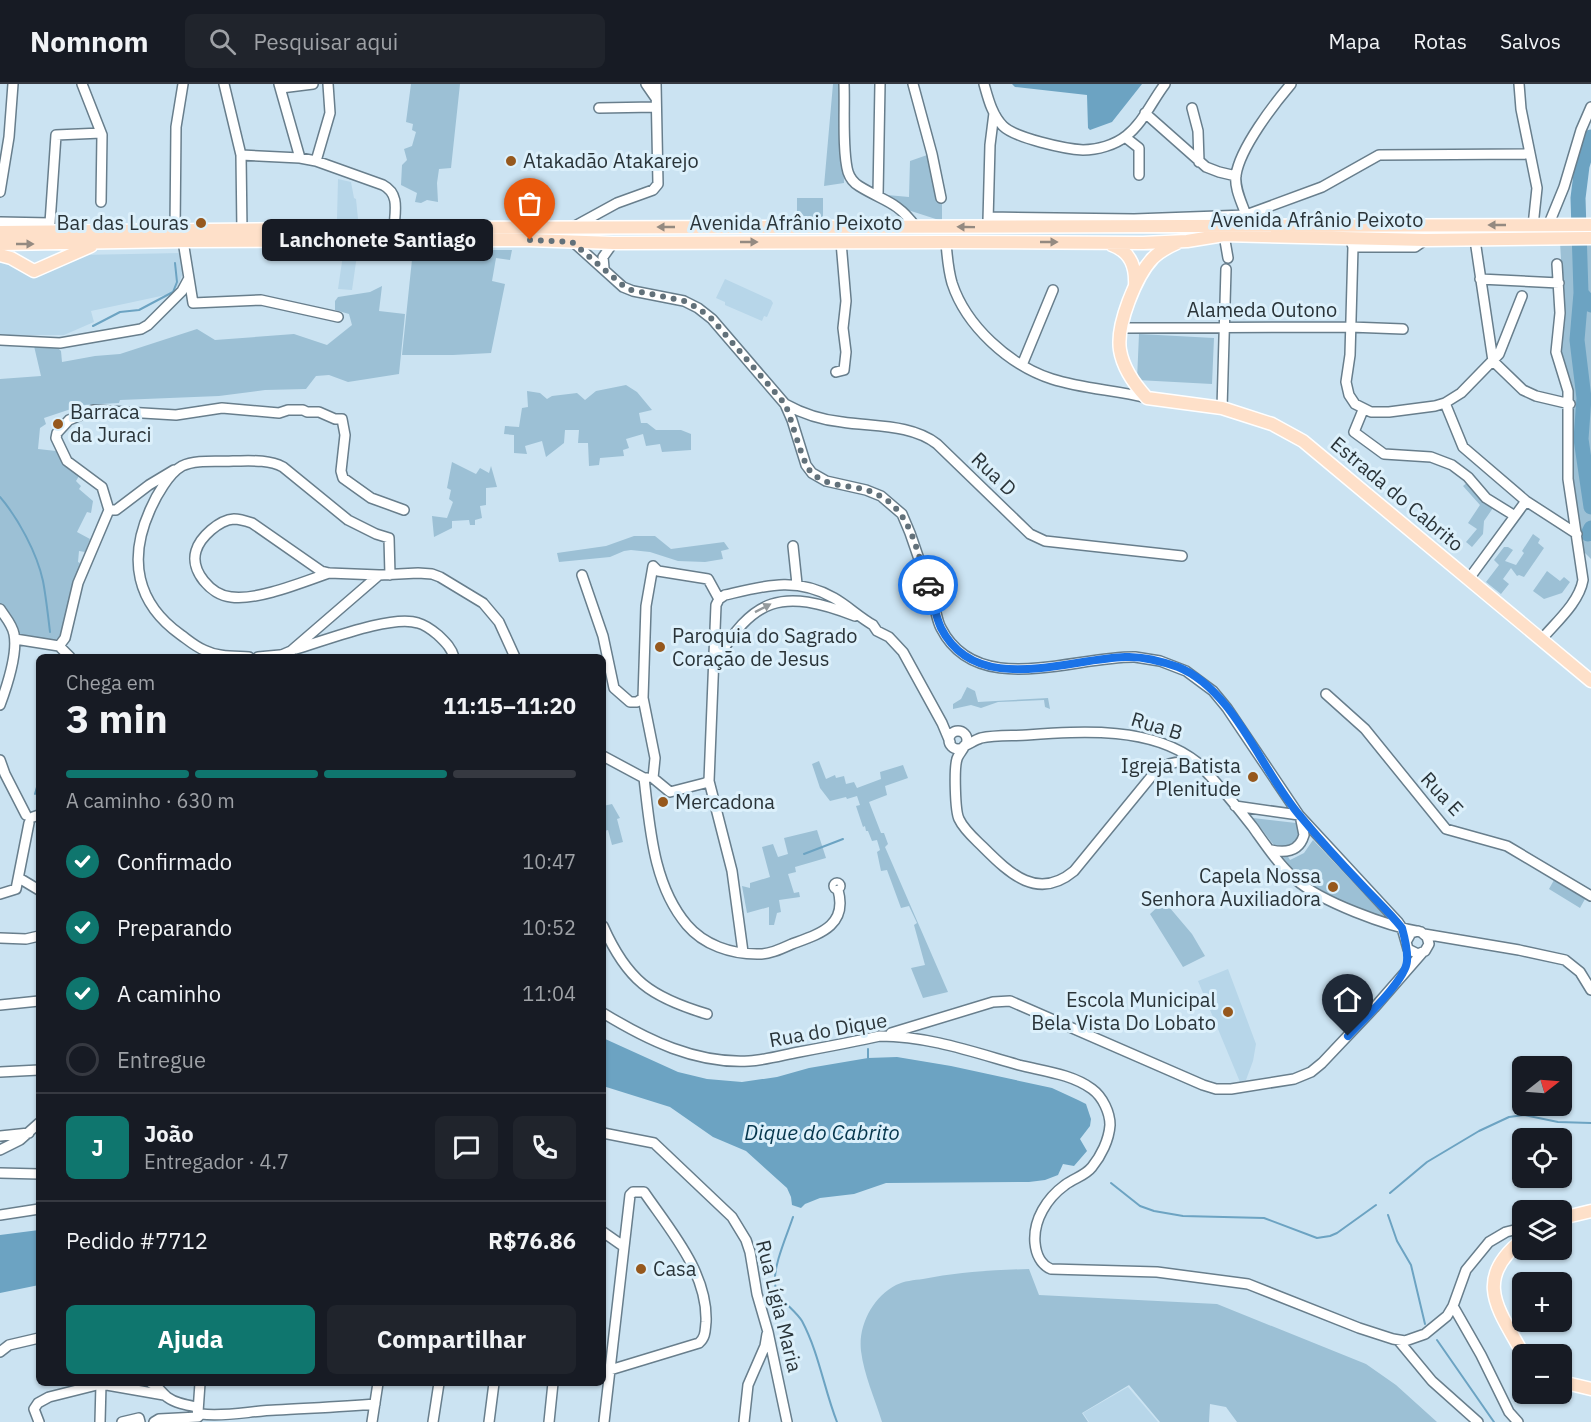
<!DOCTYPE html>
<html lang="pt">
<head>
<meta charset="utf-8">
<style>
	:root { --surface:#171b24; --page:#20242c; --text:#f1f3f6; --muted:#9ea1a6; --line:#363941; --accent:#0f766e }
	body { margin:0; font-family:"IBM Plex Sans",sans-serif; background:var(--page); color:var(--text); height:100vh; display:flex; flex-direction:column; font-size:22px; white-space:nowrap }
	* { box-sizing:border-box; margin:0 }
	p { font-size:20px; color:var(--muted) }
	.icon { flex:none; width:33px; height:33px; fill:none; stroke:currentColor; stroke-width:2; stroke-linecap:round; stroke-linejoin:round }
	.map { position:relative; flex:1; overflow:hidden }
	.panel { position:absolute; left:36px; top:570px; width:570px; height:732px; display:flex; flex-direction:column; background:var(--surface); border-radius:9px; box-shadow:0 2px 4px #0004 }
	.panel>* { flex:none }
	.needle { width:39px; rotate:73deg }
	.fabs { position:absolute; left:1512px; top:972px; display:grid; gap:12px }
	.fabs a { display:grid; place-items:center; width:60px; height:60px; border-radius:9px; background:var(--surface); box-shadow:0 2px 4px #0004; font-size:30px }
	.pin { position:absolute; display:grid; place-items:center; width:51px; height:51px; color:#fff; margin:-62px -26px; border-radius:50% 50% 50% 0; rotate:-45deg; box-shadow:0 0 6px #0007 }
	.pin .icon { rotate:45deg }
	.courier { position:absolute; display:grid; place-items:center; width:60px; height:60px; margin:-30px; border:4px solid #1a73e8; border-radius:50%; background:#fff; color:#222; box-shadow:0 2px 8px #0007 }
	.bubble { position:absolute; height:42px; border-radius:9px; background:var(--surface); box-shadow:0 2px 4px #0004; font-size:20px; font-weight:700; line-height:42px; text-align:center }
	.head em { font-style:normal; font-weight:700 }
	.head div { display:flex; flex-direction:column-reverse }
	.head { display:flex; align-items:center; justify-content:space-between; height:102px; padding:0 30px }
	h1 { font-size:39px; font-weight:700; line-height:45px }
	.bar { display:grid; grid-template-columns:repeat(4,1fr); gap:9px 6px; align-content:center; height:72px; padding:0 30px }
	.bar i { height:8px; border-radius:4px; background:var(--line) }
	.bar .on { background:var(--accent) }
	.bar p { grid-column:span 4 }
	.line { display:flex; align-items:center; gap:15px; padding:0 30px; border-top:2px solid var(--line) }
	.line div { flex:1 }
	.round { display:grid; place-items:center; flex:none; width:63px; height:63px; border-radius:9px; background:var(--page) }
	ol { padding:0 30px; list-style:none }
	li { display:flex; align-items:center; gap:18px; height:66px }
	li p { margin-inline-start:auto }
	li .icon { padding:6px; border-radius:50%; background:var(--accent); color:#fff; stroke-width:4 }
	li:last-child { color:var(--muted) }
	li i { width:33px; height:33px; border:3px solid var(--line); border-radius:50% }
	.action { display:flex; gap:12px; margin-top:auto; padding:12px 30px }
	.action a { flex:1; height:69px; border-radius:9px; background:var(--accent); color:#fff; font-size:24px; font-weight:700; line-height:69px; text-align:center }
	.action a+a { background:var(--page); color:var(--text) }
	header { display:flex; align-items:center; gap:36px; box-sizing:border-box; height:84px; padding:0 30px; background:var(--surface); border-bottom:2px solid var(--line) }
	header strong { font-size:28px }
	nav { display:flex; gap:33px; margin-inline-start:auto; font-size:21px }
	.search { width:420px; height:54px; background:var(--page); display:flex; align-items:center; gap:15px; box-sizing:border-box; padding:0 21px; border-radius:9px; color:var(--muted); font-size:22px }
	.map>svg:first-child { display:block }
</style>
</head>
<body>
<header>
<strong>Nomnom</strong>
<div class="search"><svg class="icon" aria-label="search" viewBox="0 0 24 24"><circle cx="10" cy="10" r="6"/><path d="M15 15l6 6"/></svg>Pesquisar aqui</div>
<nav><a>Mapa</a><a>Rotas</a><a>Salvos</a></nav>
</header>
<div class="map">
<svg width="1591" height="1338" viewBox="0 0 1591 1338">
	<rect width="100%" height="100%" fill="#cbe3f2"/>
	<path fill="#b7d6e9" d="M338 95 351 98 354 114 356 115 358 135H337Z
		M344 164H358L352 206 338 205Z
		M181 169 184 186 175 209 91 227 94 238 64 251H0V179H10L30 191 80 171Z
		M725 195 771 216 773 219 767 233 764 232 762 237 725 221V218L716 214Z
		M1228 885 1256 960 1253 977 1246 996 1240 998 1198 897Z
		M1128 1303 1158 1338H1089L1083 1329Z"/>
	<path fill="#9cc0d5" d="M411 0H460L451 84 439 85 437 99 438 118 427 116 421 119 415 118 417 109 401 101 402 81 407 76 404 65 412 62 416 48 412 46 413 40 406 38Z
		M833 0H841L844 99 824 102Z
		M930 70 942 113V137L883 118 887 111 909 113 910 77Z
		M797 114H823V133L797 135Z
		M1560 158 1591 159V475L1583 467 1572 396 1573 316 1557 270 1564 225Z
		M413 166H512L510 176 496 174 492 197 505 200 491 269 453 271H402Z
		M382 202 379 227 405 230 399 290 348 298 329 291 316 292 306 305 265 306 219 312 120 316 119 319 83 321 44 334 46 340 40 344 38 365 56 367 69 384 79 392 76 397 81 402 79 405 93 417 91 429 87 428 77 448 90 455 85 468 79 467 78 478 80 479 60 553 55 556 20 551 8 528 0 520V295L41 292 34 262H56L61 267 62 278 95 272 120 270 197 245 215 256 294 250 327 261 352 241 349 230 335 226V217L338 213 370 208Z
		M1139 250 1214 254 1212 300 1137 296Z
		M626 301 637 308 652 326 639 329 641 339H647L656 346H681L691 350V366L662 368 660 360 646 362 643 350 626 355 629 364 623 366 624 372 600 374 599 381 589 382 588 359H578L579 346H565L564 359 546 373 542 357 525 362 527 370 514 369V351L504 350 505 342 519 343 522 324 528 323 527 307 540 309 547 315 552 312 577 309 585 316 596 307Z
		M452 378 476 390 480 384 489 389 491 382 497 403 486 404V421L480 422 482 434 475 436V441H470L469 436 452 437V444L434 453 432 432 447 434 453 418 449 415 451 406 447 404Z
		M1469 397 1495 421 1484 437 1483 450 1472 463 1466 458 1477 445 1468 439 1480 421 1463 402Z
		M1533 450 1540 455 1538 459 1544 464 1524 493 1519 491 1517 492 1511 484 1503 495 1509 500 1501 510 1486 498 1499 481 1494 476 1504 463H1508L1513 466 1505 477 1516 481 1524 469 1522 467Z
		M634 452H655L671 465 724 458 729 465 721 467 723 475 705 478 678 477 650 468 631 466 624 467 610 473 559 478 557 469 606 462Z
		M1547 487 1560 497 1564 493 1570 498 1562 509 1544 515 1533 507Z
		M967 603 975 607 978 618 1048 614 1050 625 1045 623 1044 616 998 618 981 624 971 621 953 625V620L961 615Z
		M819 677 826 695 835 691 836 694 844 692 846 700 854 698 857 704 881 695 880 688 903 681 908 694 885 702 887 711 869 718 881 749H884L888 760 885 763 948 908 923 914 911 884 925 881 914 841 917 839 909 822 901 824 887 786 881 787 877 768 880 766 877 756 872 757 868 747H866L865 742 863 743 856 722 860 721 857 712 847 715 846 713 830 717 820 704 812 680Z
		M612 720 620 734 617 735 623 758 612 761 608 746 605 747 603 740V722Z
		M1253 734 1296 739C1303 752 1295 760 1282 763L1290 776 1304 769 1313 756 1386 833C1361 831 1313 803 1293 786Z
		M817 746 826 774 795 783 796 788 788 790 794 809 799 808 800 813 779 816 781 828 777 829 774 841H769V823L747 829 742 802 750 804V799L770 793 762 763 773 760 778 773 788 770 784 754Z
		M1554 796 1585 815 1580 824 1549 805Z
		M1164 817 1192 850 1205 872 1183 883 1150 830Z
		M1029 1185 1039 1211 1217 1220 1366 1280 1396 1301 1437 1338H1237L1226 1323 1210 1320 1209 1338H1160L1129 1301 1082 1329 1088 1338H882C875 1315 864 1291 861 1267 858 1241 873 1213 896 1201 904 1197 914 1196 923 1195 958 1188 993 1186 1029 1185Z"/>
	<path fill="#6ca3c2" d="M1012 0H1142L1112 38 1090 46 1088 44 1087 11 1015 3Z
		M603 954 678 988 707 995 742 998 777 993 809 984 868 974 897 973 951 982 1052 1004 1078 1016 1086 1020 1091 1035 1090 1042 1080 1055 1087 1067 1074 1082 1063 1080 1058 1091 1045 1096 1029 1098 886 1099 854 1110 820 1114 805 1120 801 1124 792 1121 791 1113 787 1104 746 1067 713 1053 670 1023 603 1002Z
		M39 1146V1201L0 1209V1151Z"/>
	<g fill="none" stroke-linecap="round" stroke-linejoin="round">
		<path stroke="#6ca3c2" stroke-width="2" d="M93 242 120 228 139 226 173 208 177 198 175 179
			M0 413C18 434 37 469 43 497 46 513 48 531 50 548
			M35 710 39 696
			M804 770 843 755
			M868 965V974
			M1111 1099 1140 1122 1154 1127 1183 1132 1264 1134 1317 1154 1330 1152 1337 1149 1376 1121
			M1390 1109 1427 1078 1479 1047 1509 1033 1524 1031 1558 1038 1591 1039
			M1388 1131 1397 1157 1411 1181 1425 1240
			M793 1133C787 1151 773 1182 775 1200 777 1216 794 1224 802 1237 819 1269 824 1305 837 1338
			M1437 1256 1494 1338"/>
		<path stroke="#6ca3c2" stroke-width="15" d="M1591 53 1582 82 1578 114 1581 209 1591 221
			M1581 209 1577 256 1584 314 1581 355 1591 423
			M1588 450 1591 444"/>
		<g stroke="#687e8c" stroke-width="12">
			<path id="minor" d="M82 0 102 51 101 118
				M224 0 241 71 242 147
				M279 0 300 74
				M646 0 655 13
				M844 0C845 23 842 67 848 88 850 94 854 99 859 102 883 117 897 117 915 142
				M913 0 932 70 941 114
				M984 0C988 14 992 31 1003 42 1015 54 1065 65 1083 66 1097 66 1115 61 1126 52 1143 39 1152 17 1165 0
				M1519 0 1521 25 1537 104 1533 142
				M281 4 313 0
				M599 24 655 23
				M1192 24 1198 47 1199 78
				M1145 29 1206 83 1219 88 1236 92
				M1125 53 1139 64V91
				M241 71 300 74 316 77 383 101C400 110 395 127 394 144
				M316 77 330 29 328 0
				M0 108 9 53 13 0
				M878 111 880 0
				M988 133 1134 135 1246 131 1322 103 1379 71 1529 70
				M1250 134 1246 131C1242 119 1234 104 1236 91 1240 64 1274 20 1291 0
				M988 137 990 61 994 29
				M0 138 50 139 56 51 101 49
				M575 142 617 119 653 106 658 100 656 0
				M1548 142 1564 103 1581 46 1591 23
				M175 147 176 43 183 0
				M1224 151 1228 174
				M1475 156 1493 277 1523 306 1536 312 1570 320
				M183 157 193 219 261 216 338 233
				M572 157 623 203 633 207 684 217 698 224 712 235 785 320 792 336 806 381 812 389 826 397 866 406 881 412 902 430 910 449C918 472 926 495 933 518 936 526 937 537 941 544 977 615 1073 572 1135 573L1160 577 1186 587 1213 607 1227 624 1299 731 1398 838 1402 844 1406 858
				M946 158C947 172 948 185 952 199 966 242 1009 281 1052 295 1083 305 1116 306 1147 314
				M1352 160 1353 163H1415L1425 156
				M1353 163 1350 271 1346 298 1349 311 1355 320 1371 328H1389L1435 322 1445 319 1461 309 1499 270 1522 212
				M604 184 603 173 613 159
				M1480 195 1559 199
				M1121 244 1350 243 1403 245
				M0 256 60 259 141 245 148 241 182 207 189 194
				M1022 281 1053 206
				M836 288 844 286 846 268 843 244 846 217 841 158
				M1445 319 1463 363 1526 417 1577 450
				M785 320C803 330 822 336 842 338 874 343 911 340 937 360L1030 450 1045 457 1182 472
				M1222 324 1226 185
				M1363 326 1354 348 1384 370 1431 373 1452 381 1468 393 1486 414 1515 432
				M109 426H116L149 401 174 386
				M793 462 797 500
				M329 489C303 498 257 517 231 513 211 511 190 487 196 467 200 453 219 436 234 435 240 435 246 437 252 439L321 487 329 489 379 491
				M582 491 603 552 614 604 630 618H637L643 614
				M1468 496 1526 417
				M719 515 716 521 709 697 732 787 743 868
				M719 515 725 511C764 502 796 492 834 514 848 522 859 533 873 541L877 547 889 553 903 568 942 639 950 658
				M0 525C5 533 12 540 14 550 18 570 7 602 0 621
				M15 555 59 562 70 573
				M1541 556C1555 539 1579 519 1583 496L1568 395V307L1556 268 1560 229 1557 180
				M59 562 65 554 78 499 109 426 102 403 67 377 56 354 57 349 69 336 93 326 176 331 222 324 279 329 288 326H303L307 328H319L335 335H342L345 351 341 387 343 394 371 414 404 426
				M296 565C324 557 392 530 418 539 426 541 432 546 438 551 445 558 451 563 454 573
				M249 573C234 572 218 573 204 566 196 563 188 556 181 551 136 519 128 475 150 426 156 412 169 389 182 382 196 375 218 378 233 377 248 377 268 375 283 383L348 436 376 450 389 454 390 491
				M258 573 280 571
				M277 573 291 567 379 491 418 489 432 490 440 493 483 519 499 538 515 573
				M714 581C753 512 782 504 855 532
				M1326 610 1365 645 1446 745 1507 762 1591 812
				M949 656a9 9 0 1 1 18 0a9 9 0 1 1-18 0Z
				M964 662C969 660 975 656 981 654 995 651 1013 652 1027 651 1082 647 1153 642 1198 679 1217 699 1235 720 1252 742 1265 760 1278 780 1295 795 1321 818 1387 842 1421 848L1427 853 1429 860 1425 867 1418 870 1408 865 1406 858 1411 849 1418 847
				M964 663C962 667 958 671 957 675 954 684 955 727 959 735 964 746 975 755 983 763 1010 790 1038 817 1074 787L1155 688C1169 677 1182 675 1198 682
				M603 672 644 694H647
				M0 676 5 690 26 731
				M644 694C650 744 653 801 687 841 704 861 731 870 757 870 768 871 781 865 792 860 819 850 848 842 838 806
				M653 694 655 674 643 614 646 522 653 482 658 487 708 495 719 515
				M653 694 670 708 705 699 709 697
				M1235 722 1299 731
				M33 733 39 731
				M1271 766C1285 769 1299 768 1304 751L1301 736
				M19 794 39 806
				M834 802a3 3 0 1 1 6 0a3 3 0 1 1-6 0Z
				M0 810 16 805 29 739
				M603 842C627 896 650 913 707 930
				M1424 850 1519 866 1565 876 1580 888 1591 906
				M0 854 26 855 39 852
				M0 921 39 917
				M603 929C647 956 696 980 749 977 766 976 783 971 799 968 826 963 853 958 880 952 928 952 973 968 1019 981 1043 987 1072 990 1092 1005 1103 1013 1110 1029 1110 1041 1109 1056 1101 1072 1092 1083 1085 1092 1074 1094 1065 1101 1047 1114 1033 1136 1035 1159 1036 1170 1041 1181 1051 1185L1157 1188 1248 1200 1359 1244 1393 1255 1405 1257 1425 1250 1447 1232 1453 1222 1466 1186 1489 1158 1506 1148 1522 1144
				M891 949 993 918 1010 917 1203 1001 1216 1005H1231L1294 995 1311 988 1322 979 1374 924 1422 869
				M0 988 39 986
				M603 1049 654 1059 732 1133 746 1156 750 1168 757 1210 768 1248 787 1338
				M0 1052 29 1049
				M0 1066 20 1056 39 1039
				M0 1089 39 1090
				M0 1131 39 1125
				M603 1148 623 1162
				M1453 1222 1481 1271 1509 1328 1518 1338
				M1398 1256 1432 1297 1478 1338
				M0 1268 9 1261 39 1254
				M151 1299C158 1302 161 1308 167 1313 175 1319 186 1321 197 1323L198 1333
				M198 1328 200 1299
				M39 1338 34 1325 38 1319 49 1313 101 1300 164 1311
				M100 1338 101 1300
				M122 1338 139 1334 140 1338
				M154 1338 159 1335 198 1333 201 1330C226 1333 250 1327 276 1326 309 1324 342 1323 375 1320
				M372 1338 378 1299
				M433 1338 439 1299
				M489 1338 494 1299
				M549 1338 553 1299
				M604 1338 630 1111 633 1108H644C670 1146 708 1189 706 1238 705 1246 706 1253 699 1259L610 1286
				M744 1338 748 1301 765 1262 767 1250"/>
		</g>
		<g stroke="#fff" stroke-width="15">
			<path id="major" d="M0 148 394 144 1591 141
				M1177 159C1168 163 1160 167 1153 174 1136 192 1116 241 1120 266 1123 285 1135 301 1147 314L1222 324 1272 340 1303 357 1591 597
				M0 160 183 157 530 156 613 159 946 158 1143 159 1187 157 1224 151 1425 156 1591 154
				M1112 161C1131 168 1136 183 1135 202
				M0 171 11 174 34 187 91 162
				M1562 1134 1591 1127
				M1522 1156C1472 1196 1499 1226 1523 1270
				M1562 1298 1591 1305"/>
		</g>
		<use href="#minor" stroke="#fff" stroke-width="9"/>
		<use href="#major" stroke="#fee0c9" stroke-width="12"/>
	</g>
	<defs><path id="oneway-solid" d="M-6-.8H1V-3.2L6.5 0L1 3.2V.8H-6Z" transform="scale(1.5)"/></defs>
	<g fill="#948a81">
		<use href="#oneway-solid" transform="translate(1497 141) rotate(-180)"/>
		<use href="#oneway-solid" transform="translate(666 143) rotate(180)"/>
		<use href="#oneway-solid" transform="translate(966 143) rotate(-179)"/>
		<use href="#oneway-solid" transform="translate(749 158)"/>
		<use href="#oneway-solid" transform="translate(1049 158)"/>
		<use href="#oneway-solid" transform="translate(25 160)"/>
	</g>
	<use fill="#949a9c" href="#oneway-solid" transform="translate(763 524) rotate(-27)"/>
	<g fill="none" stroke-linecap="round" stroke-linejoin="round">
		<path stroke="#62717a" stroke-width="6" stroke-dasharray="0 10.8" d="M530 156 572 158 627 205 684 217 698 224 712 235 785 320C792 335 802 379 811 388 821 399 838 401 853 403 909 412 913 456 928 501"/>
		<path stroke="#1a73e8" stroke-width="8" d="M928 501C932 513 936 534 941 544 976 613 1066 575 1125 573 1143 572 1161 577 1178 583 1235 606 1262 689 1301 733 1320 756 1341 779 1362 801 1375 815 1390 829 1402 844 1405 855 1408 866 1407 877 1406 896 1362 937 1348 952"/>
	</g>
	<g fill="#96581d" stroke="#dcf0fb" stroke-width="2">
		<circle cx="511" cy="77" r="6"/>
		<circle cx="201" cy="139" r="6"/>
		<circle cx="58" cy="340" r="6"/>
		<circle cx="660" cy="563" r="6"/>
		<circle cx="1253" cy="693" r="6"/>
		<circle cx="663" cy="718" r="6"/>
		<circle cx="1333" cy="803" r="6"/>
		<circle cx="1228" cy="928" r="6"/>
		<circle cx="641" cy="1185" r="6"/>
	</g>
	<g text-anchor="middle" stroke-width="6" stroke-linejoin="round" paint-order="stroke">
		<g font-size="20" fill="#2a3439" stroke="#dcf0fb" text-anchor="start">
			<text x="523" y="84">Atakadão Atakarejo</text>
			<text x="189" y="146" text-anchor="end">Bar das Louras</text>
			<text x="70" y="335">Barraca<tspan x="70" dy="23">da Juraci</tspan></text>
			<text x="672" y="559">Paroquia do Sagrado<tspan x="672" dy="23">Coração de Jesus</tspan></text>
			<text x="1241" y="689" text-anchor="end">Igreja Batista<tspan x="1241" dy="23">Plenitude</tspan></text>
			<text x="675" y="725">Mercadona</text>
			<text x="1321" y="799" text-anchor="end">Capela Nossa<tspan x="1321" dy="23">Senhora Auxiliadora</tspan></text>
			<text x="1216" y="923" text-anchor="end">Escola Municipal<tspan x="1216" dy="23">Bela Vista Do Lobato</tspan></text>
			<text x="653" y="1192">Casa</text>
		</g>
		<g font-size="20" fill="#2a3439" stroke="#dcf0fb">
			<text x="1317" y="143">Avenida Afrânio Peixoto</text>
			<text x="796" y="146">Avenida Afrânio Peixoto</text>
			<text x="1262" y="233">Alameda Outono</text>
			<text transform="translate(994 390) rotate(44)" y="7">Rua D</text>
			<text transform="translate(1397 410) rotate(40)" y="7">Estrada do Cabrito</text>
			<text transform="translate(1157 642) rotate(17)" y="7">Rua B</text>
			<text transform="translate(1442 710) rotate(47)" y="7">Rua E</text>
			<text transform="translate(828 946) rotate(-10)" y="7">Rua do Dique</text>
			<text transform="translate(779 1222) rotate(76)" y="7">Rua Lígia Maria</text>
		</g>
		<g font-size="21" font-style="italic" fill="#05364c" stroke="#dcf0fb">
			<text x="822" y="1056">Dique do Cabrito</text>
		</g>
	</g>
</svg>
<div class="fabs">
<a><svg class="needle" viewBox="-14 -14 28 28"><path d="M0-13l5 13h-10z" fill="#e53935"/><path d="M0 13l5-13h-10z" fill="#9ea1a6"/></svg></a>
<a><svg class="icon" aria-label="locate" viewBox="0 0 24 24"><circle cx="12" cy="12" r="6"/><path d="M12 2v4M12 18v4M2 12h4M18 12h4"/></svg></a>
<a><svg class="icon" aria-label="layers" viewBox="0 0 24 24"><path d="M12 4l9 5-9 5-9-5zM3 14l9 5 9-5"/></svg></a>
<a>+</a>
<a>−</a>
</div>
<div class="pin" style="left:530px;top:156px;background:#ea580c"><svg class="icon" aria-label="bag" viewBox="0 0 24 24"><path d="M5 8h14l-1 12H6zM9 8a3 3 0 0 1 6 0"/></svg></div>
<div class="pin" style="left:1348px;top:952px;background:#1f2937"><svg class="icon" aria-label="home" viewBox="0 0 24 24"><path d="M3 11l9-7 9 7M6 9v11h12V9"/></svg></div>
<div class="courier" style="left:928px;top:501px"><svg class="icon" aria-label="car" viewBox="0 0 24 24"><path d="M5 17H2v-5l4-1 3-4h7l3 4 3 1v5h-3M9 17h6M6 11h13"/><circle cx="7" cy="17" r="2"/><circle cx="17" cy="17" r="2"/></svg></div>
<div class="bubble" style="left:262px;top:135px;width:231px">Lanchonete Santiago</div>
<section class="panel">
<div class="head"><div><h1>3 min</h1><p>Chega em</p></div><em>11:15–11:20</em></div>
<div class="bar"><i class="on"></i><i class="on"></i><i class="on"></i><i></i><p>A caminho · 630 m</p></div>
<ol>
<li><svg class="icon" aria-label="check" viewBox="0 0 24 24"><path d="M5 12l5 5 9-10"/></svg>Confirmado<p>10:47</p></li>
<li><svg class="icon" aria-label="check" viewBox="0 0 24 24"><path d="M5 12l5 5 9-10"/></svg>Preparando<p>10:52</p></li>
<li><svg class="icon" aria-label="check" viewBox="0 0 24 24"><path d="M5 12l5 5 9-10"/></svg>A caminho<p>11:04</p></li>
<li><i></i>Entregue</li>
</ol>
<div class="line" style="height:108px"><b class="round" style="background:var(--accent);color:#fff">J</b><div><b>João</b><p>Entregador · 4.7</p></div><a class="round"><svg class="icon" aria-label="chat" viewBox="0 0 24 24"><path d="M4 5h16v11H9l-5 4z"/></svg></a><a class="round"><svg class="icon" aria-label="phone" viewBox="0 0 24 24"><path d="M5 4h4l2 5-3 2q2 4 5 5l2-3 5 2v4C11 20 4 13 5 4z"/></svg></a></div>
<div class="line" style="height:78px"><div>Pedido #7712</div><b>R$76.86</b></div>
<div class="action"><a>Ajuda</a><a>Compartilhar</a></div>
</section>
</div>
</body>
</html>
